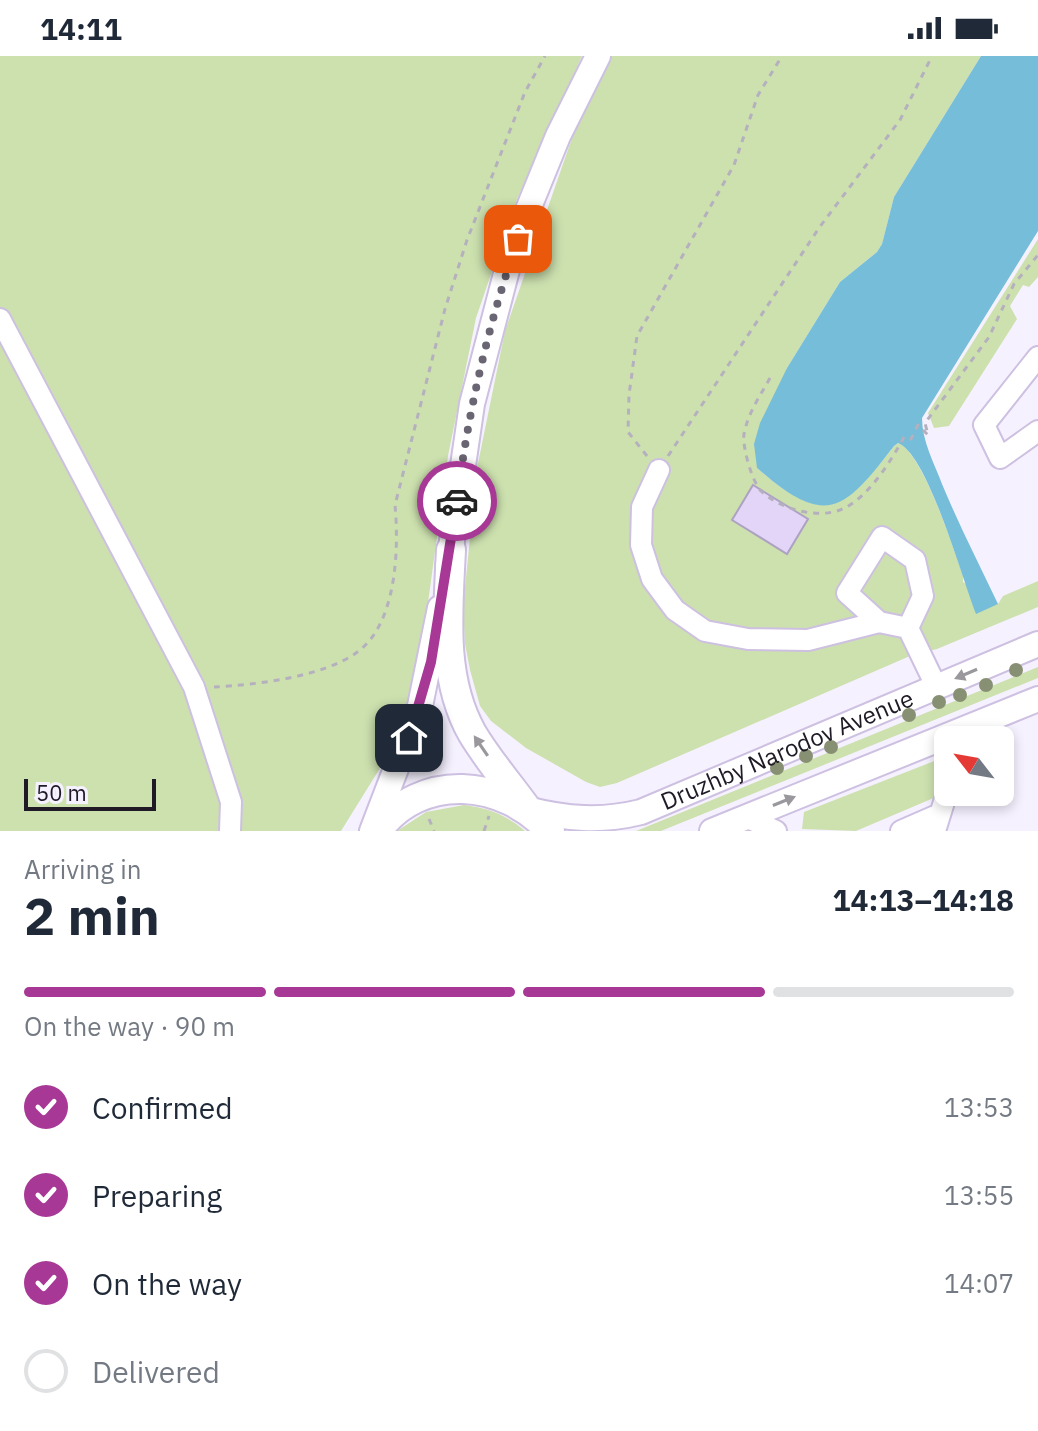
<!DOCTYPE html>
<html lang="en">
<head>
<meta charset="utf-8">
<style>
	:root { --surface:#fff; --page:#f2f2f3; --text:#1f2937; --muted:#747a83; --line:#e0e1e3; --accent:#a73895 }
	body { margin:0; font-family:"IBM Plex Sans",sans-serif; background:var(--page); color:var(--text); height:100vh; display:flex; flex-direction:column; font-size:30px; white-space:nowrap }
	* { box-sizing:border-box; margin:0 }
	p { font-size:26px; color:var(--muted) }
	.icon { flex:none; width:44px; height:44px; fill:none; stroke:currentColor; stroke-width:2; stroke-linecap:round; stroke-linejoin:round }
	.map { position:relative; height:775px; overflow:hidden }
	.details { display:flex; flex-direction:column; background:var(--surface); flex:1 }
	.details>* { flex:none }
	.needle { width:52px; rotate:301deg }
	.fabs { position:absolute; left:934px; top:670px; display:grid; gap:16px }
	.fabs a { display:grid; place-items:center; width:80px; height:80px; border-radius:12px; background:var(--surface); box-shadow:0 4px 12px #0003; font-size:40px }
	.scale { position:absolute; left:24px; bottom:20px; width:132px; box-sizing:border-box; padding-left:8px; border:4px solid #1f1a26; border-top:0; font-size:22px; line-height:28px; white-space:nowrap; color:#1f1a26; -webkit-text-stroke:6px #f6f1ff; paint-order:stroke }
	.pin { position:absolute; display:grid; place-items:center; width:68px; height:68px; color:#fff; margin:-34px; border-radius:16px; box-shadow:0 4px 12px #0006 }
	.courier { position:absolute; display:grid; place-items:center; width:80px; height:80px; margin:-40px; border:6px solid #a73895; border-radius:50%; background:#fff; color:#222; box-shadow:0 2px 10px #0007 }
	.head em { font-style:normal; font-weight:700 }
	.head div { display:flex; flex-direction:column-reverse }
	.head { display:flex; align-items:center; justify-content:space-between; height:136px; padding:0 24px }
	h1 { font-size:52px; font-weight:700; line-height:60px }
	.bar { display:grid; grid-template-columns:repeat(4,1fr); gap:12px 8px; align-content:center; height:96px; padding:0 24px }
	.bar i { height:10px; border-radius:6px; background:var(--line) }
	.bar .current { background:var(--accent) }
	.bar p { grid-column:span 4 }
	ol { padding:0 24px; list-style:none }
	li { display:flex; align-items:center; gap:24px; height:88px }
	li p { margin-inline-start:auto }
	li .icon { padding:8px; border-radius:50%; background:var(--accent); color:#fff; stroke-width:4 }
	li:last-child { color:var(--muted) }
	li i { width:44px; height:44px; border:4px solid var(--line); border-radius:50% }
	.status { display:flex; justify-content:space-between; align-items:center; height:56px; padding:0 40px; background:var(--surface); direction:ltr }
	.status svg { height:22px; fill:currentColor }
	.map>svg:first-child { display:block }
</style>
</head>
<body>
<div class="status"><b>14:11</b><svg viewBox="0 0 49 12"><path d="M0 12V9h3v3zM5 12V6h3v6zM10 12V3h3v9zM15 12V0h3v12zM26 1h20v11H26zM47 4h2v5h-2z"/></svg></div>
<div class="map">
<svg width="1038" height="775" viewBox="0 0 1038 775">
	<rect width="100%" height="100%" fill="#f6f1ff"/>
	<path fill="#cde1af" d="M0 0H582L517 143 476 262 448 400 425 569 408 645 382 709 341 775H0Z
		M612 0H981L894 141 882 188 877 196 840 226 787 312 757 412C825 472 844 454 894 390L898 387C922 395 954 494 963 520V526L998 548 1003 540 1038 525V551L937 593 910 600 617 727 600 731 586 726 526 692 491 665 480 650 470 614 465 588 463 551 477 412 505 275 572 82Z
		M1038 183V221L1029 231 1023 229 1010 250 1017 263 949 370 934 372 928 357Z
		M1038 611V622L661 775H636Z
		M942 702 946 715 936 741 856 775 802 773 804 756Z
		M464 749C488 752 507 759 525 775H397L426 756Z"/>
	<path fill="#75bdd9" d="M981 0H1038V175L922 362C922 385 934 407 942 428 959 469 979 508 998 548L976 558C963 526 928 398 898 387L894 390C844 455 826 473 757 412L754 388 760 367 787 312 840 226 877 196 882 188 894 141Z"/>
	<path fill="#e2d5f7" stroke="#aea2c2" stroke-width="2" d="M753 429 808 463 787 498 732 464Z"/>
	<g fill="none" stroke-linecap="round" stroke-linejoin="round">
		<g stroke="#cdc0e1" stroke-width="24">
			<path id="minor" d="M0 263 194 631 231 746 230 775
				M1038 301 984 369 1000 402 1038 375
				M659 414 642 451 641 489 652 523 675 554 705 575 748 583 808 584 879 566 908 572 936 630
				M879 566 847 537 882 481 915 504 923 540 908 572
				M746 761 776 775
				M901 775 940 758
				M935 775 948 733"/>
		</g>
		<g stroke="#cdc0e1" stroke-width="28">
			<g id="major">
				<path d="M448 512 472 348 508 210 527 156 558 80 598 0"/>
				<path id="s1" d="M527 753C566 763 601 766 641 756L1038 588"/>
				<path d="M372 775 420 650 440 552"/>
				<path d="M712 775 1038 643"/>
			</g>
		</g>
		<g stroke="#cdc0e1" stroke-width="32">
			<path id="highway" d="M451 494C448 556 441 622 472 677 488 704 509 728 527 753
				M377 775C421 715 504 723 550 775"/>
		</g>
		<path stroke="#b5b0bd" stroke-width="3" stroke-dasharray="6 6" stroke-linecap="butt" d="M770 322C760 340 748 357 744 378 742 390 752 426 761 435 781 453 815 463 840 454 867 444 891 405 904 381L911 383 918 369 928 379 925 367 989 281 1014 228 1038 199
			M647 400 628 376 629 339 637 280 734 109 758 39 782 0
			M668 400 819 172 900 64 932 0
			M214 631C255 629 322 621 356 597 397 569 399 493 395 449L445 253 467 184 525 36 545 0
			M429 763 434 775
			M484 775 489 760"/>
		<use href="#minor" stroke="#fff" stroke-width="20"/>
		<use href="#major" stroke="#fff" stroke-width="24"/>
		<use href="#highway" stroke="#fff" stroke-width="28"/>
	</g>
	<g fill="#889073">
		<circle cx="1016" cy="614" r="7"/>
		<circle cx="986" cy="629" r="7"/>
		<circle cx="960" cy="639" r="7"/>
		<circle cx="939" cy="646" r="7"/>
		<circle cx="909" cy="659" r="7"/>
		<circle cx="831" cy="691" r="7"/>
		<circle cx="806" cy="700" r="7"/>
		<circle cx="777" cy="712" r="7"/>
	</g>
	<defs><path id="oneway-solid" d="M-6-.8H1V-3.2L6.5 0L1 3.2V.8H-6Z" transform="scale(2)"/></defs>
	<g fill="#9a989d">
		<use href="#oneway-solid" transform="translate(966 618) rotate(157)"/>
		<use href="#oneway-solid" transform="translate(481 690) rotate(-124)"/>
		<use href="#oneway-solid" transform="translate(784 745) rotate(-22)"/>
	</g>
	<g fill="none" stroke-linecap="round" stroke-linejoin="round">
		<path stroke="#6a6572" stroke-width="8" stroke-dasharray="0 14.4" d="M457 445C468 356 488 269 518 183"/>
		<path stroke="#a73895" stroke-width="10" d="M409 682 431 606 457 445"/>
	</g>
	<g text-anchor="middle" stroke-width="6" stroke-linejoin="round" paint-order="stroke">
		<g font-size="24" fill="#1f1a26" stroke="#f6f1ff">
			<text dy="8" stroke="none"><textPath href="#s1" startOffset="274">Druzhby Narodov Avenue</textPath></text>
		</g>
	</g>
</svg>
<div class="fabs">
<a><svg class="needle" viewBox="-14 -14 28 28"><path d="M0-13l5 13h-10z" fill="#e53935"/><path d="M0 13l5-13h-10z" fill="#747a83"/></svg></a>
</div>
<div class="scale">50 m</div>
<div class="pin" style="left:518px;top:183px;background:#ea580c"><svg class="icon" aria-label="bag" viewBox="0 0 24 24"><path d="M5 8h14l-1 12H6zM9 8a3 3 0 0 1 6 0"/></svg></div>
<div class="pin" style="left:409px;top:682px;background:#1f2937"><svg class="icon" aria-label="home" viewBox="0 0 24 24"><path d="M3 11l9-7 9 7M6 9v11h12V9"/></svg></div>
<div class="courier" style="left:457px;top:445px"><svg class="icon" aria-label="car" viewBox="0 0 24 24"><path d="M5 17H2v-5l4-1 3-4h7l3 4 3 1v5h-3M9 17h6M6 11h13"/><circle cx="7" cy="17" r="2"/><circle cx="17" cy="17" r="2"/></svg></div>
</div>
<section class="details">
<div class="head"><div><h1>2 min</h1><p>Arriving in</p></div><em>14:13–14:18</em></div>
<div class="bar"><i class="current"></i><i class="current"></i><i class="current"></i><i></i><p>On the way · 90 m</p></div>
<ol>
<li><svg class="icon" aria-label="check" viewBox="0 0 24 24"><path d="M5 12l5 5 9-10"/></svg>Confirmed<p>13:53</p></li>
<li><svg class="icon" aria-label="check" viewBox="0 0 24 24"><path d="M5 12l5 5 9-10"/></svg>Preparing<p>13:55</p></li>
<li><svg class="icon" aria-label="check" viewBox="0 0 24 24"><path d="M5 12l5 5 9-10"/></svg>On the way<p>14:07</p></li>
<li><i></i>Delivered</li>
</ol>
</section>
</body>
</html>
